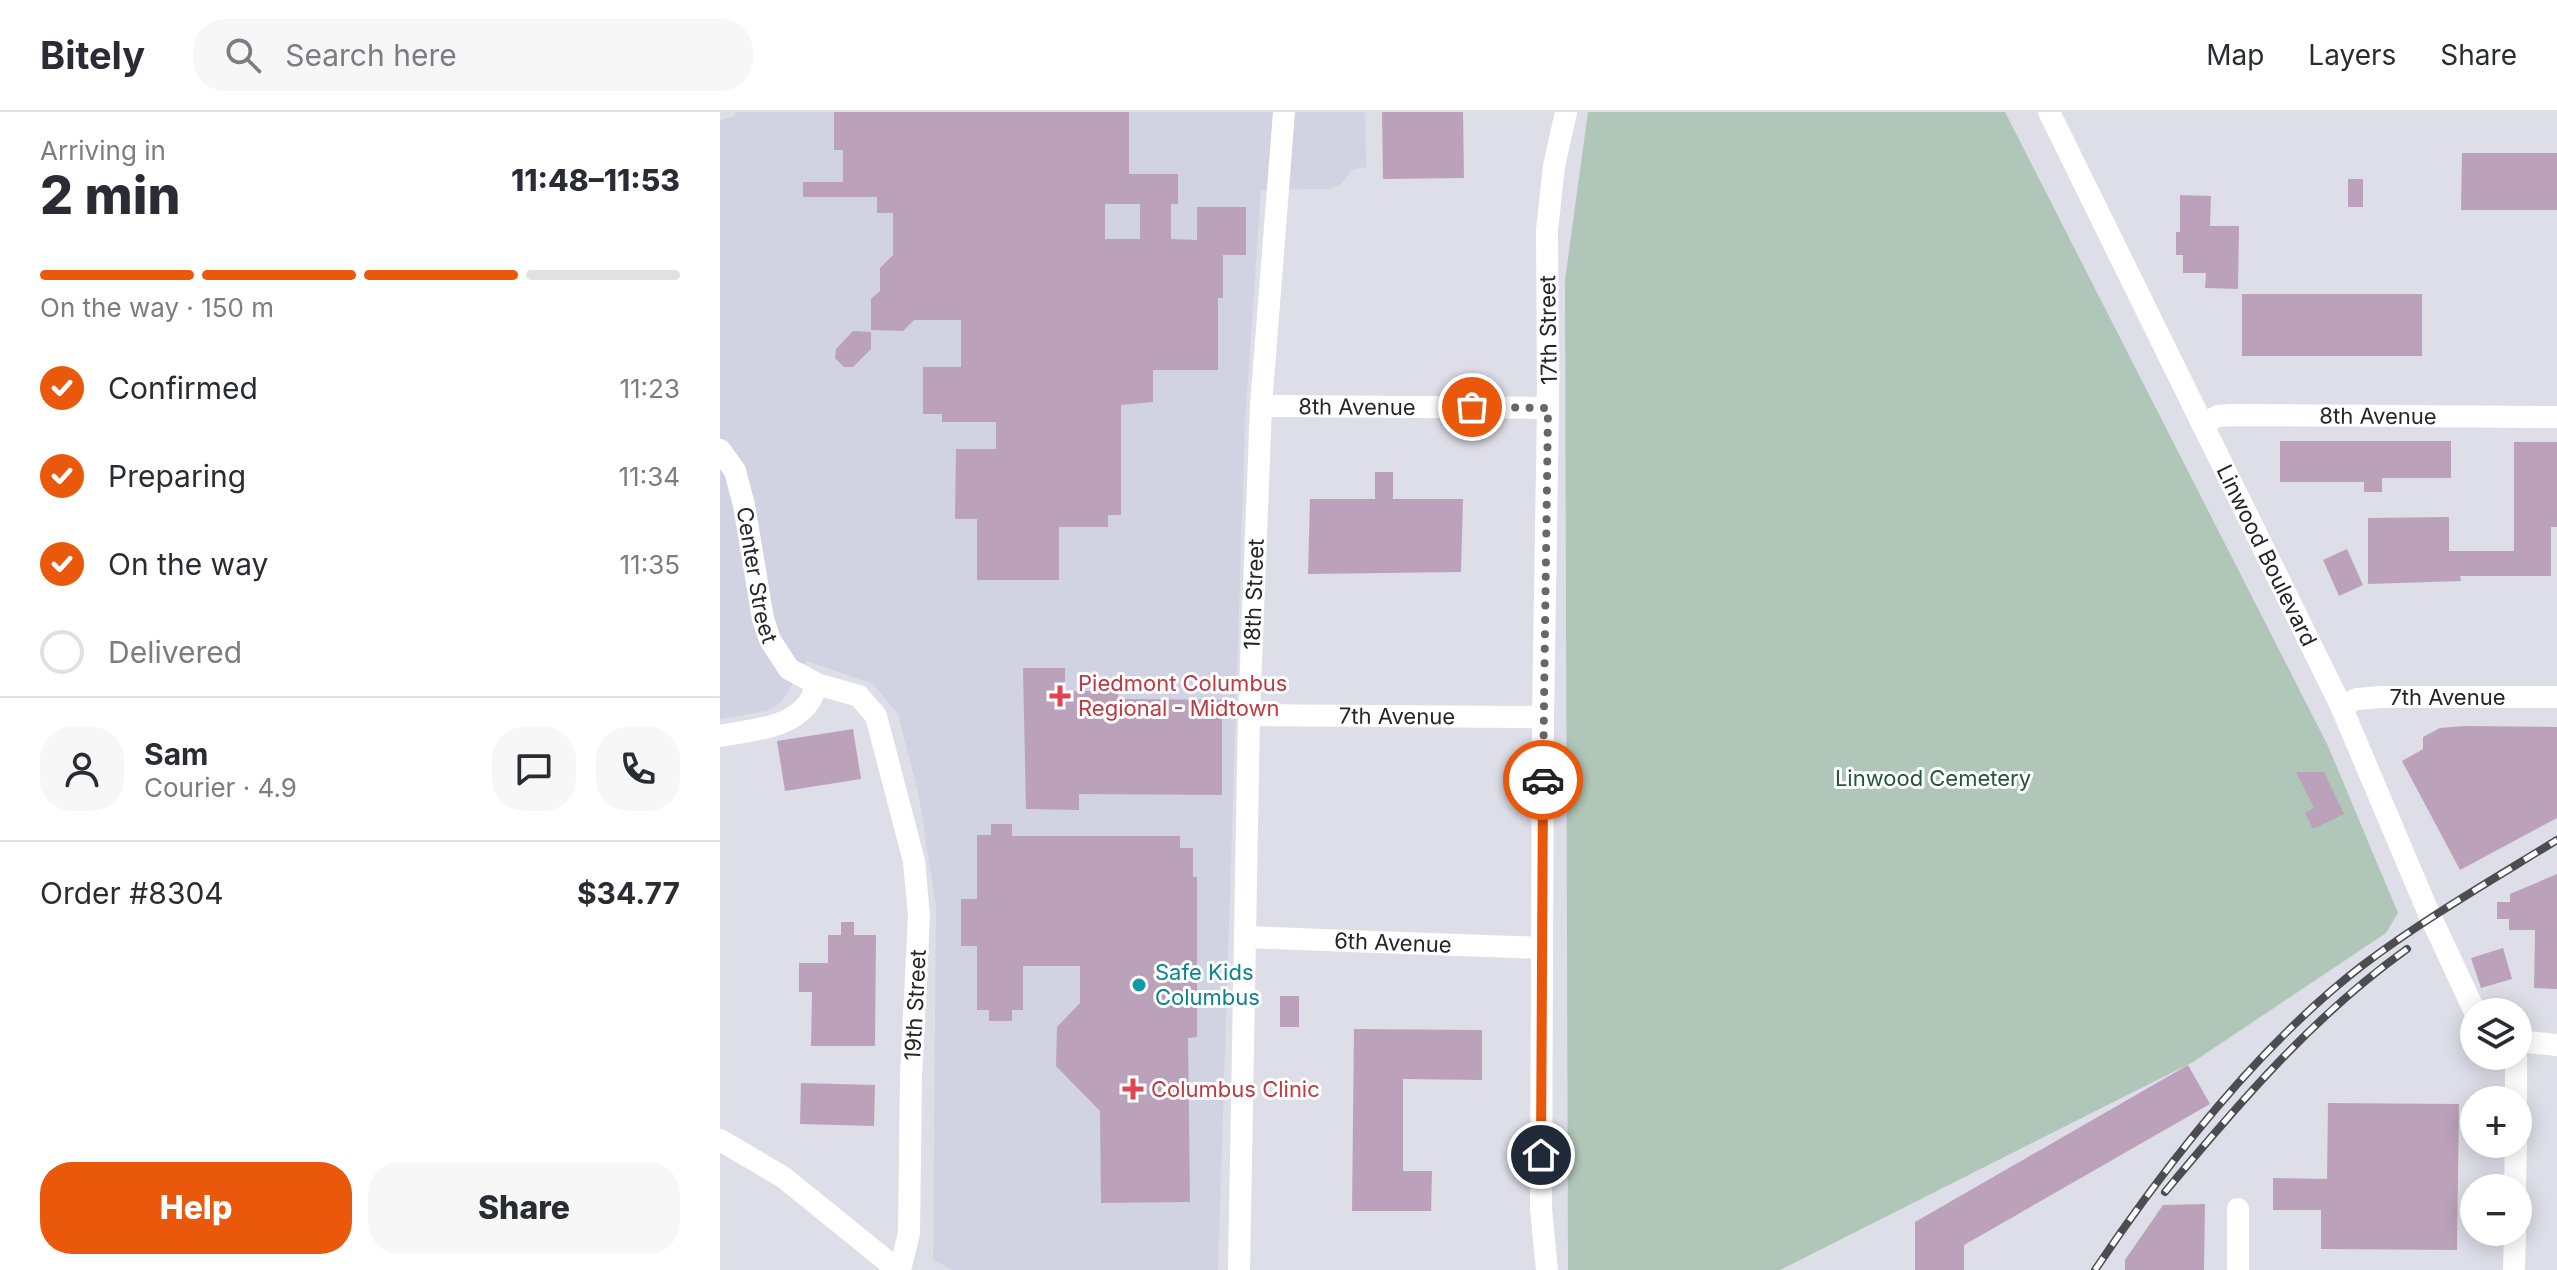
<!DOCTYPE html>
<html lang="en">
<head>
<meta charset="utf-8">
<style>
	:root { --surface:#fff; --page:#f7f7f7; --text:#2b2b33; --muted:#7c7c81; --line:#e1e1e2; --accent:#ea580c }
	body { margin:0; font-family:Inter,sans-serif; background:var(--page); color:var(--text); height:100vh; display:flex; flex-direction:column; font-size:30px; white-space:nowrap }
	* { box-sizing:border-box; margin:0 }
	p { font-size:26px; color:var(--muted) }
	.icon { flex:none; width:44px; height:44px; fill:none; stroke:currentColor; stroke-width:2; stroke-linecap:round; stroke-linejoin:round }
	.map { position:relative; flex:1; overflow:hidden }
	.sheet { display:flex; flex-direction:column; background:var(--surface); width:720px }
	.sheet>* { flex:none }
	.buttons { position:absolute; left:1740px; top:886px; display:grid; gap:16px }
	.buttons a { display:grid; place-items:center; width:72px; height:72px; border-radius:50%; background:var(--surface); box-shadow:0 4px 20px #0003; font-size:40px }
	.pin { position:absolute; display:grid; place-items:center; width:68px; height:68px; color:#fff; margin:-34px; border:4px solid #fff; border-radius:50%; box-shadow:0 2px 8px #0007 }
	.courier { position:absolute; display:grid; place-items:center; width:80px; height:80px; margin:-40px; border:6px solid #ea580c; border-radius:50%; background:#fff; color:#222; box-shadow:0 2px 10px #0007 }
	.summary em { font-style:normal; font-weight:800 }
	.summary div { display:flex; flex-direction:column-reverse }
	.summary { display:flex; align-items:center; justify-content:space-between; height:136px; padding:0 40px }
	h1 { font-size:52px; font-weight:800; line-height:60px }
	.bar { display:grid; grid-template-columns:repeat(4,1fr); gap:12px 8px; align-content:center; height:96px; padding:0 40px }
	.bar i { height:10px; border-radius:6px; background:var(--line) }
	.bar .active { background:var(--accent) }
	.bar p { grid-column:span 4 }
	.line { display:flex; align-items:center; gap:20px; padding:0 40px; border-top:2px solid var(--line) }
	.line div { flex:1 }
	.round { display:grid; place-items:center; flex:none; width:84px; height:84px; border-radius:32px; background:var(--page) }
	ol { padding:0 40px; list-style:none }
	li { display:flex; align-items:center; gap:24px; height:88px }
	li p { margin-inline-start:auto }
	li .icon { padding:8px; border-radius:50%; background:var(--accent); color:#fff; stroke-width:4 }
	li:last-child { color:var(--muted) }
	li i { width:44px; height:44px; border:4px solid var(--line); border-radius:50% }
	.action { display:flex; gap:16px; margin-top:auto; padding:16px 40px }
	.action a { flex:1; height:92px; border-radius:32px; background:var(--accent); color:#fff; font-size:32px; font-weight:800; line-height:92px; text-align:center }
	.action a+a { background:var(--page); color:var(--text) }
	header { display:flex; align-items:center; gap:48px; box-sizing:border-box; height:112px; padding:0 40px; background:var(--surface); border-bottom:2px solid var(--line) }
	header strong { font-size:38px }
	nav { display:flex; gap:44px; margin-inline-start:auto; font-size:28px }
	.search { width:560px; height:72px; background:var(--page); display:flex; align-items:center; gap:20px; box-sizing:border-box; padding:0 28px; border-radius:32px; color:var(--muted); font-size:30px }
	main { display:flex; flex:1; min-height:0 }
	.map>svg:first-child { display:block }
</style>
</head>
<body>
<header>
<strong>Bitely</strong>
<div class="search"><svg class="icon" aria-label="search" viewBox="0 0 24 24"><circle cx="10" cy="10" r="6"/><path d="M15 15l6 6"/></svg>Search here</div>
<nav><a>Map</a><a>Layers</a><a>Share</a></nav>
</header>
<main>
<section class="sheet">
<div class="summary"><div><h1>2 min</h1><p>Arriving in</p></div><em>11:48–11:53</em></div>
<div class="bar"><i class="active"></i><i class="active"></i><i class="active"></i><i></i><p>On the way · 150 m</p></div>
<ol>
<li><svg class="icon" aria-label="check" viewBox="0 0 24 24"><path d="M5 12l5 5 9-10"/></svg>Confirmed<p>11:23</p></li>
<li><svg class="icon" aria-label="check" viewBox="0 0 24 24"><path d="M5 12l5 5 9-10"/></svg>Preparing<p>11:34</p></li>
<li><svg class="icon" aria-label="check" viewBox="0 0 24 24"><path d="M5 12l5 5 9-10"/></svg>On the way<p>11:35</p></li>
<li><i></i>Delivered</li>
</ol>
<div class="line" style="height:144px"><a class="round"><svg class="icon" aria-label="person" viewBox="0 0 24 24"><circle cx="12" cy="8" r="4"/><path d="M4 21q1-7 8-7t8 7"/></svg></a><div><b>Sam</b><p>Courier · 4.9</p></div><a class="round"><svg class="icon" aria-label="chat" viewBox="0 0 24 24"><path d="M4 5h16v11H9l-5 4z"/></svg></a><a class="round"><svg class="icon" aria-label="phone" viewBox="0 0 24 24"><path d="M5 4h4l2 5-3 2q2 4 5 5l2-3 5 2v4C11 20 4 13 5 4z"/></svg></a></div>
<div class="line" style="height:104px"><div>Order #8304</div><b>$34.77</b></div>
<div class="action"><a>Help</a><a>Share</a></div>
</section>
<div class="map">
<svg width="1837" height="1158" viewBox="0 0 1837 1158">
	<rect width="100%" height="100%" fill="#dedee8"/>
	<path fill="#d1d2e2" d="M15 0H645L646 55 633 57 621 72 608 77 541 78 525 310 498 1158H233L213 1148 216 794 199 684 178 602 153 572 87 549 61 590 47 599 0 607V8L15 4Z"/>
	<path fill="#b0c6b8" d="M868 0H1285L1608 634 1678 801 1666 821 1473 950 1060 1158H848L845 168Z"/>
	<path fill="#bba2ba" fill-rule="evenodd" d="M114 0H409V62H458V92H451V127L477 128V95H526V143H503V186H498V258H433V290L401 293V403H388V415H339V468H257V407H235L236 337H276V310H222V302H203V255H241V208H194L183 219 151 218V187L160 179V156L173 143V101H157V85H83V70H123V38H114ZM385 92H420V127H385Z
		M662 0H743L744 66 663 67Z
		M1742 41H1837V98H1741Z
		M1628 67H1643V95H1628Z
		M1460 83 1491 84 1490 114H1519L1518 177 1485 176 1486 161H1463V143H1456V120H1460Z
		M1522 182H1702V244H1522Z
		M133 219 151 220V237L133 255H124L115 246 116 237Z
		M1560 329H1731V366H1662V380H1644V370H1560Z
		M1794 330H1837V415H1831V464H1740L1741 469 1648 472V406L1729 405V439H1794Z
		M655 360H673V387H743L741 460 588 462 590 387H655Z
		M1627 437 1643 473 1619 484 1603 448Z
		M303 556H345V579H377V568H398V587L502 588V683L359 682V698L306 697Z
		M1744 614 1837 615V706L1740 758 1682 649 1703 637V625L1720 616Z
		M133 617 141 667 65 679 57 629Z
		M1576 660H1604L1624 702 1593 717 1585 701 1594 696Z
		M271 712H292V724H460V736H473V765H477V925L468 926 470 1090 381 1091 380 999 336 954 337 915 360 891V854H303V898H292V909H269V898H257V834H241V787H257V723H271Z
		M1837 762V877L1814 876 1815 818H1789V807H1777V790H1790V782Z
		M121 810H134V823H156L155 934H91L92 880H79V851H108V823H121Z
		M1783 836 1792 867 1761 876 1751 846Z
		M560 884H579V915H560Z
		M634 917 762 918V968L683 967V1059H712L711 1099H632Z
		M1468 953 1490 992 1244 1133V1158H1195V1110Z
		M81 971 155 973 154 1014 80 1012Z
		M1608 991 1739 992 1737 1138 1601 1137V1098H1553V1066L1607 1067Z
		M1485 1092 1484 1158H1405V1148L1443 1093Z"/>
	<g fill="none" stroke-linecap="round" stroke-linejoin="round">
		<g stroke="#fff" stroke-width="22">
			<path id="s1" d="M1329 0 1621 594 1707 797 1755 900"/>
			<path id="s2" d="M541 294 828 296"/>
			<path id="s3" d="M1482 312 1498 304 1512 303 1837 305"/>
			<path id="s4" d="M0 338 15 359 24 393 43 507 50 528 69 557 97 572 139 584 156 604 194 749 199 804 191 963 189 1121 180 1158"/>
			<path id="s5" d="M1621 594 1637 587 1662 585H1837"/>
			<path id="s6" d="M529 603 823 605"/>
			<path d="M0 624C29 618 71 617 89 590 93 585 95 577 97 572"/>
			<path id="s7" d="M525 825 822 836"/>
			<path d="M1798 929 1837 933"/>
			<path d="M1796 988V944"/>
			<path d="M0 1028 63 1065 178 1158"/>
			<path d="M1795 1076 1796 1032"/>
			<path d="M1518 1097V1158"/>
			<path id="s8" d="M519 1158 529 603 541 294 564 0"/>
			<path d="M827 1158 821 1097 823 605 828 296 827 118 834 54 846 0"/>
			<path d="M1794 1158 1795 1120"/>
		</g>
		<g stroke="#4c4c51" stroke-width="8">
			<path id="rail" d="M1445 1080C1519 991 1592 905 1687 837
				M1375 1158C1447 1051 1540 932 1643 853 1704 807 1772 768 1837 728"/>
		</g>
		<use href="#rail" stroke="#fff" stroke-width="5" stroke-dasharray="15" stroke-linecap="butt"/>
	</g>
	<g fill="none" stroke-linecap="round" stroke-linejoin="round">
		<path stroke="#66666c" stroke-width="8" stroke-dasharray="0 14.4" d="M752 295 828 296 823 668"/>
		<path stroke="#ea580c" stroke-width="10" d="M821 1043 823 668"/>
	</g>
	<g fill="#e0444e" stroke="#fff" stroke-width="3">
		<path d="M336 572h8v8h8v8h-8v8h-8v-8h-8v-8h8z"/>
		<path d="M409 965h8v8h8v8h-8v8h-8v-8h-8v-8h8z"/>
	</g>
	<circle fill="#0f9aa8" stroke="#fff" stroke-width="3" cx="419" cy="873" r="8"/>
	<g text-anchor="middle" stroke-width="6" stroke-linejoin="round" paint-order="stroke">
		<g font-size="22" fill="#252529" stroke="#fff">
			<text transform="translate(828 218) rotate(-91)" y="8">17th Street</text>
			<text dy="8" stroke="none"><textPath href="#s2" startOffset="96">8th Avenue</textPath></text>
			<text dy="8" stroke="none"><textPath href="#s3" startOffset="178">8th Avenue</textPath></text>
			<text dy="8" stroke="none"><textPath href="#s1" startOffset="494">Linwood Boulevard</textPath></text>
			<text dy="8" stroke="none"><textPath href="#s4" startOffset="132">Center Street</textPath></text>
			<text dy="8" stroke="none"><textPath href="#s8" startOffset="676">18th Street</textPath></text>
			<text dy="8" stroke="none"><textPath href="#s5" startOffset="108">7th Avenue</textPath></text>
			<text dy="8" stroke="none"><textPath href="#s6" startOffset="148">7th Avenue</textPath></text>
			<text dy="8" stroke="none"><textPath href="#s7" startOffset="148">6th Avenue</textPath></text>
			<text transform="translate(195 893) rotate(-87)" y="8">19th Street</text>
		</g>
		<g font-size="22" fill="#be3a42" stroke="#fff" text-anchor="start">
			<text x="358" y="579">Piedmont Columbus<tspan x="358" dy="25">Regional - Midtown</tspan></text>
			<text x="431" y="985">Columbus Clinic</text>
		</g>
		<g font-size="22" fill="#21573a" stroke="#fff">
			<text x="1213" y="674">Linwood Cemetery</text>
		</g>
		<g font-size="22" fill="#0d838f" stroke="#fff" text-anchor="start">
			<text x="435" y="868">Safe Kids<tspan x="435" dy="25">Columbus</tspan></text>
		</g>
	</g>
</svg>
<div class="buttons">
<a><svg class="icon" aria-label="layers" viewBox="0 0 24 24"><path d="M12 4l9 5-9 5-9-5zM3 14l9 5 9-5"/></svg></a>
<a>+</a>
<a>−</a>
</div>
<div class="pin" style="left:752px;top:295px;background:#ea580c"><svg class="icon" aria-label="bag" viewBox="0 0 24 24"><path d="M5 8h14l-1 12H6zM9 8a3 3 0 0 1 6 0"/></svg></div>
<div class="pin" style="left:821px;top:1043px;background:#1f2937"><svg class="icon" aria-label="home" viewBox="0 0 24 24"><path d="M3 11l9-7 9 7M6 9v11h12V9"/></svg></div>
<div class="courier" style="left:823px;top:668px"><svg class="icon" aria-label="car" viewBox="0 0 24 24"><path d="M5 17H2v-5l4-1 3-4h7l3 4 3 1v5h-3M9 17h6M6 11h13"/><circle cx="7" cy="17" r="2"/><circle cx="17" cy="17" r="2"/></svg></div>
</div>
</main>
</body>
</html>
